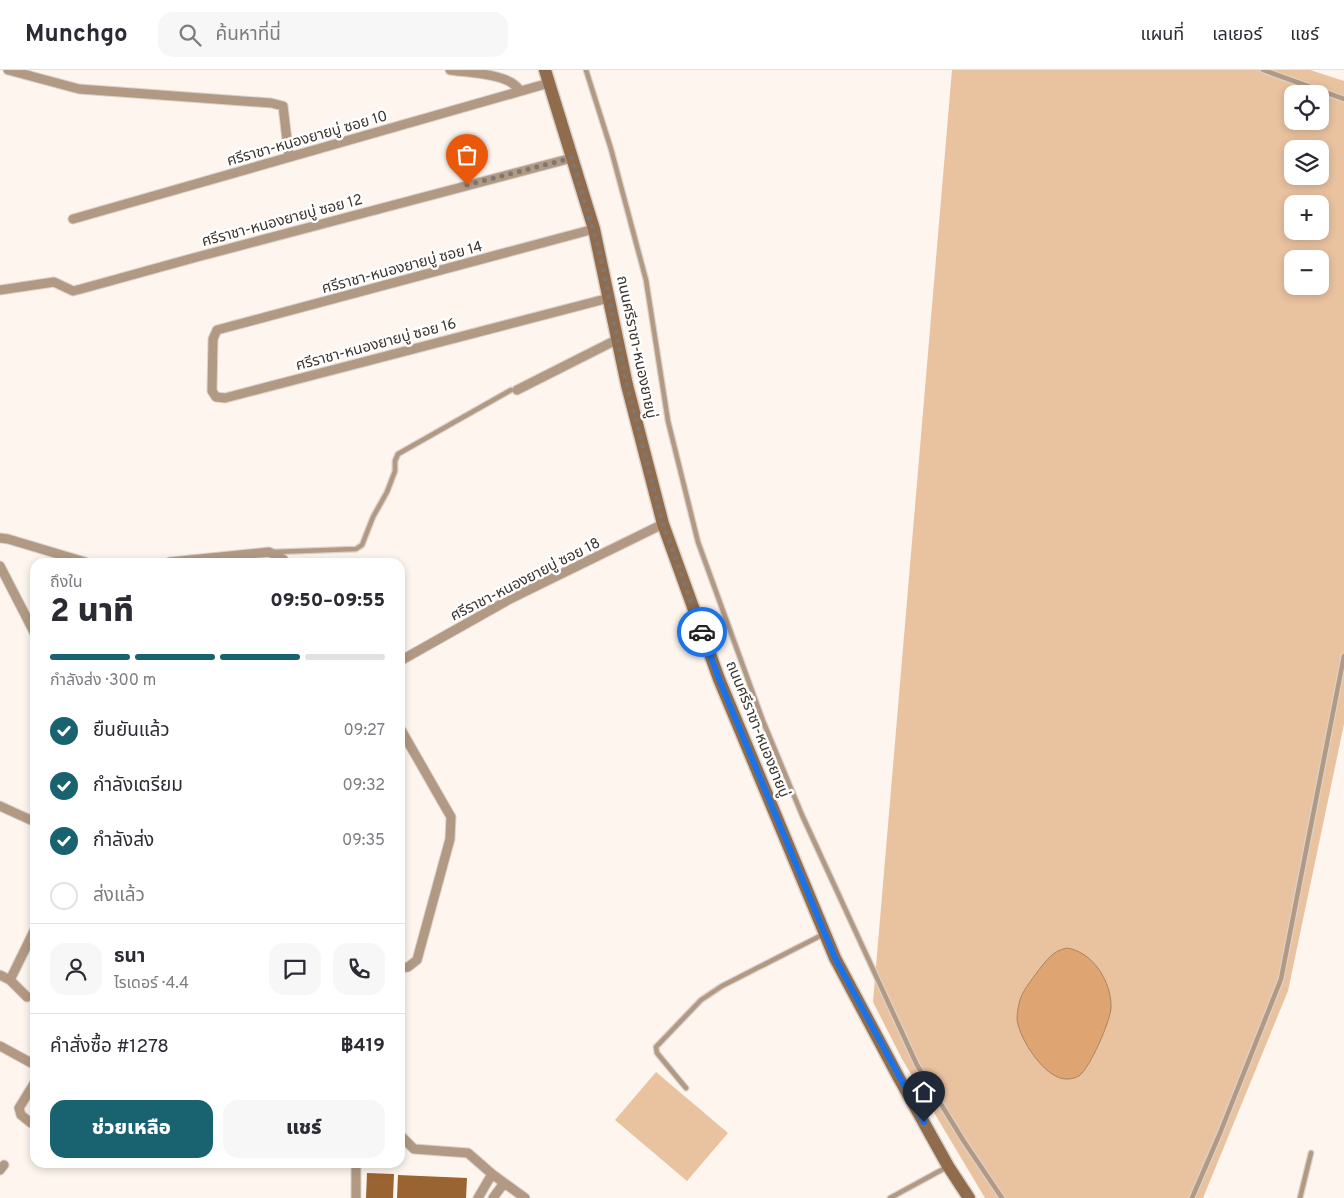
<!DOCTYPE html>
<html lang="th">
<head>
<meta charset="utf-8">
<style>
	:root { --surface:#fff; --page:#f7f7f7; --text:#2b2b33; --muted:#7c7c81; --line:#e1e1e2; --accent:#196370 }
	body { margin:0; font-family:Overpass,"Noto Sans Thai",sans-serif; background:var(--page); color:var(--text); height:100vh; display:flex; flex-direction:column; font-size:19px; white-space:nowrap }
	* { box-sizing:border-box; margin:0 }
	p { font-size:16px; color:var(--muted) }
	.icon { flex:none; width:28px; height:28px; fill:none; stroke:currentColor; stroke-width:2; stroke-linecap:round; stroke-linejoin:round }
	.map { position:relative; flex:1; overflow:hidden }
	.details { position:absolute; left:30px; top:488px; width:375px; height:610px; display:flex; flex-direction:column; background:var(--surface); border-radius:15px; box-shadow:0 2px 8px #0003 }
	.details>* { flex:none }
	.tools { position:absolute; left:1284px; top:15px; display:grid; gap:10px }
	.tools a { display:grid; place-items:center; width:45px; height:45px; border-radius:10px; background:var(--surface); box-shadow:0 2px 8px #0003; font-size:25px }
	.pin { position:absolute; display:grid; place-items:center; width:42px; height:42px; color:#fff; margin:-51px -21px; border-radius:50% 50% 50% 0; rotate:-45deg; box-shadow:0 0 5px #0007 }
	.pin .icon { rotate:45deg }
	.courier { position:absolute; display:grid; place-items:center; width:50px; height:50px; margin:-25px; border:4px solid #1a73e8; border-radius:50%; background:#fff; color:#222; box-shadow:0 1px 6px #0007 }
	.headline em { font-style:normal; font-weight:800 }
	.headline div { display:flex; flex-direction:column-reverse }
	.headline { display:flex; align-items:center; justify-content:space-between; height:85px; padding:0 20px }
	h1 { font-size:32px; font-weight:800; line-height:38px }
	.bar { display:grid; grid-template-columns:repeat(4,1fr); gap:8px 5px; align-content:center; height:60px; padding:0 20px }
	.bar i { height:6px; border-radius:4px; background:var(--line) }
	.bar .current { background:var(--accent) }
	.bar p { grid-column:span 4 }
	.line { display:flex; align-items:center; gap:12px; padding:0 20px; border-top:1px solid var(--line) }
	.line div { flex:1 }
	.round { display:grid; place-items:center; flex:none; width:52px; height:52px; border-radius:15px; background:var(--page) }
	ol { padding:0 20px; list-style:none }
	li { display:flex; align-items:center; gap:15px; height:55px }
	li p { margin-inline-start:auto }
	li .icon { padding:5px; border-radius:50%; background:var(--accent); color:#fff; stroke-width:4 }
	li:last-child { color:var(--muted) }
	li i { width:28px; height:28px; border:2px solid var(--line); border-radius:50% }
	.cta { display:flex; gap:10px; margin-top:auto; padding:10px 20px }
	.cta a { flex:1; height:58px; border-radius:15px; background:var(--accent); color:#fff; font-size:20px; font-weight:800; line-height:58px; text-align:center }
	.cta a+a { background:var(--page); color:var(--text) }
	header { display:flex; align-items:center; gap:30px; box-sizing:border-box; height:70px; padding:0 25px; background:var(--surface); border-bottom:1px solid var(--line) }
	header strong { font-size:24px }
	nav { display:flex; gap:28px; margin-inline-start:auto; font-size:18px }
	.search { width:350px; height:45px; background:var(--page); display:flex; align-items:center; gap:12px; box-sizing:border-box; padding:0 18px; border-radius:15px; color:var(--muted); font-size:19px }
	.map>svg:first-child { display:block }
</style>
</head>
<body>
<header>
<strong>Munchgo</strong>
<div class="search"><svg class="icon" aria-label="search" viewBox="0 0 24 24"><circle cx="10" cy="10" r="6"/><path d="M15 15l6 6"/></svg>ค้นหาที่นี่</div>
<nav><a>แผนที่</a><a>เลเยอร์</a><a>แชร์</a></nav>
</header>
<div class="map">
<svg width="1344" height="1128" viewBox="0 0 1344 1128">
	<rect width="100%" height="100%" fill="#fdf5ee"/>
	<path fill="#e9c2a0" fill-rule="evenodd" d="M952 0H1310L1344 11V654L1288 921 1203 1128H985L902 989 873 932ZM1292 24H1320V51H1292ZM1292 79H1320V106H1292ZM1292 134H1320V161H1292ZM1292 189H1320V216H1292Z
		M656 1002 728 1063 687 1111 615 1050Z"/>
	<path fill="#dea572" stroke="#ad835d" d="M1067 878C1093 882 1112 912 1111 938 1110 952 1090 998 1079 1006 1076 1008 1071 1009 1068 1009 1046 1011 1019 969 1017 949 1017 944 1018 938 1019 934 1021 922 1031 911 1038 901 1047 890 1052 881 1067 878Z"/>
	<path fill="#996432" d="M367 1103 394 1104 393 1128H366Z
		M398 1105 467 1108 466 1128H397Z"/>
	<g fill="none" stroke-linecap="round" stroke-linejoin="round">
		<g stroke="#dad2cb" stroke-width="7">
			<path id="lane" d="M586 0 611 79 646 210 668 351 698 472 763 651 802 745 917 995 963 1070 1002 1128
				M1263 0 1344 29
				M273 482 356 479 362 475 373 447 387 422 395 401V391L398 384 511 320
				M686 1018 657 983 656 977 701 930 722 916 824 864
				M890 1128 947 1097
				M1192 1128 1220 1063 1281 909 1344 586
				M1300 1128 1311 1083"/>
		</g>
		<g stroke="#dad2cb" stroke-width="11">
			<path id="street" d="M8 0 79 19 271 33 283 36 289 87
				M450 0C468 3 510 3 520 21
				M73 149 549 13
				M594 159 217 260 213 269 212 321 216 327 225 328 609 228
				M0 220 54 212 73 221 81 219 197 187 572 88
				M517 320 618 269
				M0 468 8 469 85 492
				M170 492 269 482 283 489 285 492
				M0 496 35 564
				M400 591 510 529 663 454
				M400 658 451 747 450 769 417 890 408 897 400 898
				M0 736 35 752
				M0 905 10 910 27 927
				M10 910 35 859
				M0 976 35 995
				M31 1053 21 1045 19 1038 35 1012
				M400 1065 414 1079 468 1083 492 1104 525 1128
				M0 1100 4 1095
				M356 1128V1092
				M478 1128 492 1104
				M493 1128 504 1113"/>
		</g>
		<g stroke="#dad2cb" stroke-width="15">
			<path id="secondary" d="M545 0 594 159 627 315 663 454 719 609 835 888 899 1008 948 1096 969 1128"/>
		</g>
		<use href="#lane" stroke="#b29984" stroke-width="4.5"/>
		<use href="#street" stroke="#b29984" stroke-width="9"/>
		<use href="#secondary" stroke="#906c4c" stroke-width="12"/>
	</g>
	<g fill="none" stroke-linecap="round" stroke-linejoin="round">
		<path stroke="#7f7771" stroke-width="5" stroke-dasharray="0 9" d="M467 115 572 88 599 180 627 315 663 454 702 562"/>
		<path stroke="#1a73e8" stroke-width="6" d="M702 562 719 609 835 888 924 1052"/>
	</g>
	<g text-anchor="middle" stroke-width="5" stroke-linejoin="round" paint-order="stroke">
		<g font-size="15" fill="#3b332d" stroke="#fff">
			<text transform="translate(307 68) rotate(-16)" y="5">ศรีราชา-หนองยายบู่ ซอย 10</text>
			<text transform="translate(282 150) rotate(-15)" y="5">ศรีราชา-หนองยายบู่ ซอย 12</text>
			<text transform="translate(402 197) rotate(-15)" y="5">ศรีราชา-หนองยายบู่ ซอย 14</text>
			<text transform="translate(376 274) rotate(-15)" y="5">ศรีราชา-หนองยายบู่ ซอย 16</text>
			<text transform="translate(637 277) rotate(78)" y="5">ถนนศรีราชา-หนองยายบู่</text>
			<text transform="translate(525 509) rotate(-27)" y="5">ศรีราชา-หนองยายบู่ ซอย 18</text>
			<text transform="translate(758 659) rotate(68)" y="5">ถนนศรีราชา-หนองยายบู่</text>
		</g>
	</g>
</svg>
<div class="tools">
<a><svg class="icon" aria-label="locate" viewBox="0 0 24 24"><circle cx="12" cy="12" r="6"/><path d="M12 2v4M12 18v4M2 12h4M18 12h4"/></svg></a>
<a><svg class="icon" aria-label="layers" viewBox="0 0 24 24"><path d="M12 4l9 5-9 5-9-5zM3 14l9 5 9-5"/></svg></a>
<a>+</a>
<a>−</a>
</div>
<div class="pin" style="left:467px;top:115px;background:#ea580c"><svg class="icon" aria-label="bag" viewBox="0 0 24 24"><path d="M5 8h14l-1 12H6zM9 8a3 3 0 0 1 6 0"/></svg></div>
<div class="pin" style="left:924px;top:1052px;background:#1f2937"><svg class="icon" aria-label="home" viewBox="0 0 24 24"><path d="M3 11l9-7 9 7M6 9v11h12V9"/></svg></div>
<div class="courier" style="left:702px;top:562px"><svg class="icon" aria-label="car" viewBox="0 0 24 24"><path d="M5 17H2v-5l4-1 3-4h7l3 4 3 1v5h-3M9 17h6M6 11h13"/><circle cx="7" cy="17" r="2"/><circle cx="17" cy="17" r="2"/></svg></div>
<section class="details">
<div class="headline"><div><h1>2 นาที</h1><p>ถึงใน</p></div><em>09:50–09:55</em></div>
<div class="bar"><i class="current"></i><i class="current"></i><i class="current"></i><i></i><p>กำลังส่ง · 300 m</p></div>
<ol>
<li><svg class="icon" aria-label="check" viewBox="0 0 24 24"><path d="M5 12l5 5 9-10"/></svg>ยืนยันแล้ว<p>09:27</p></li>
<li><svg class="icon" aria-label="check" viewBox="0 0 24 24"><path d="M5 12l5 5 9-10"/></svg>กำลังเตรียม<p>09:32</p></li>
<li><svg class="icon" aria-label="check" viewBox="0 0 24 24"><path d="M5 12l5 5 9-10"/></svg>กำลังส่ง<p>09:35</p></li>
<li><i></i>ส่งแล้ว</li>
</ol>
<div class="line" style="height:90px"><a class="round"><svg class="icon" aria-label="person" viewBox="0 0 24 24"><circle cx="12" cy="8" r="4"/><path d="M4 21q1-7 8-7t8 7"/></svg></a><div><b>ธนา</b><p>ไรเดอร์ · 4.4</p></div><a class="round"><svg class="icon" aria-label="chat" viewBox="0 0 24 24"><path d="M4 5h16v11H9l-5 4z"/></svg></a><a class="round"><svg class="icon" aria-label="phone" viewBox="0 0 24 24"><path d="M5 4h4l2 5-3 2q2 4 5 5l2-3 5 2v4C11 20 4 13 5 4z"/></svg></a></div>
<div class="line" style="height:65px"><div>คำสั่งซื้อ #1278</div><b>฿419</b></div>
<div class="cta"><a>ช่วยเหลือ</a><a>แชร์</a></div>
</section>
</div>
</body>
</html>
